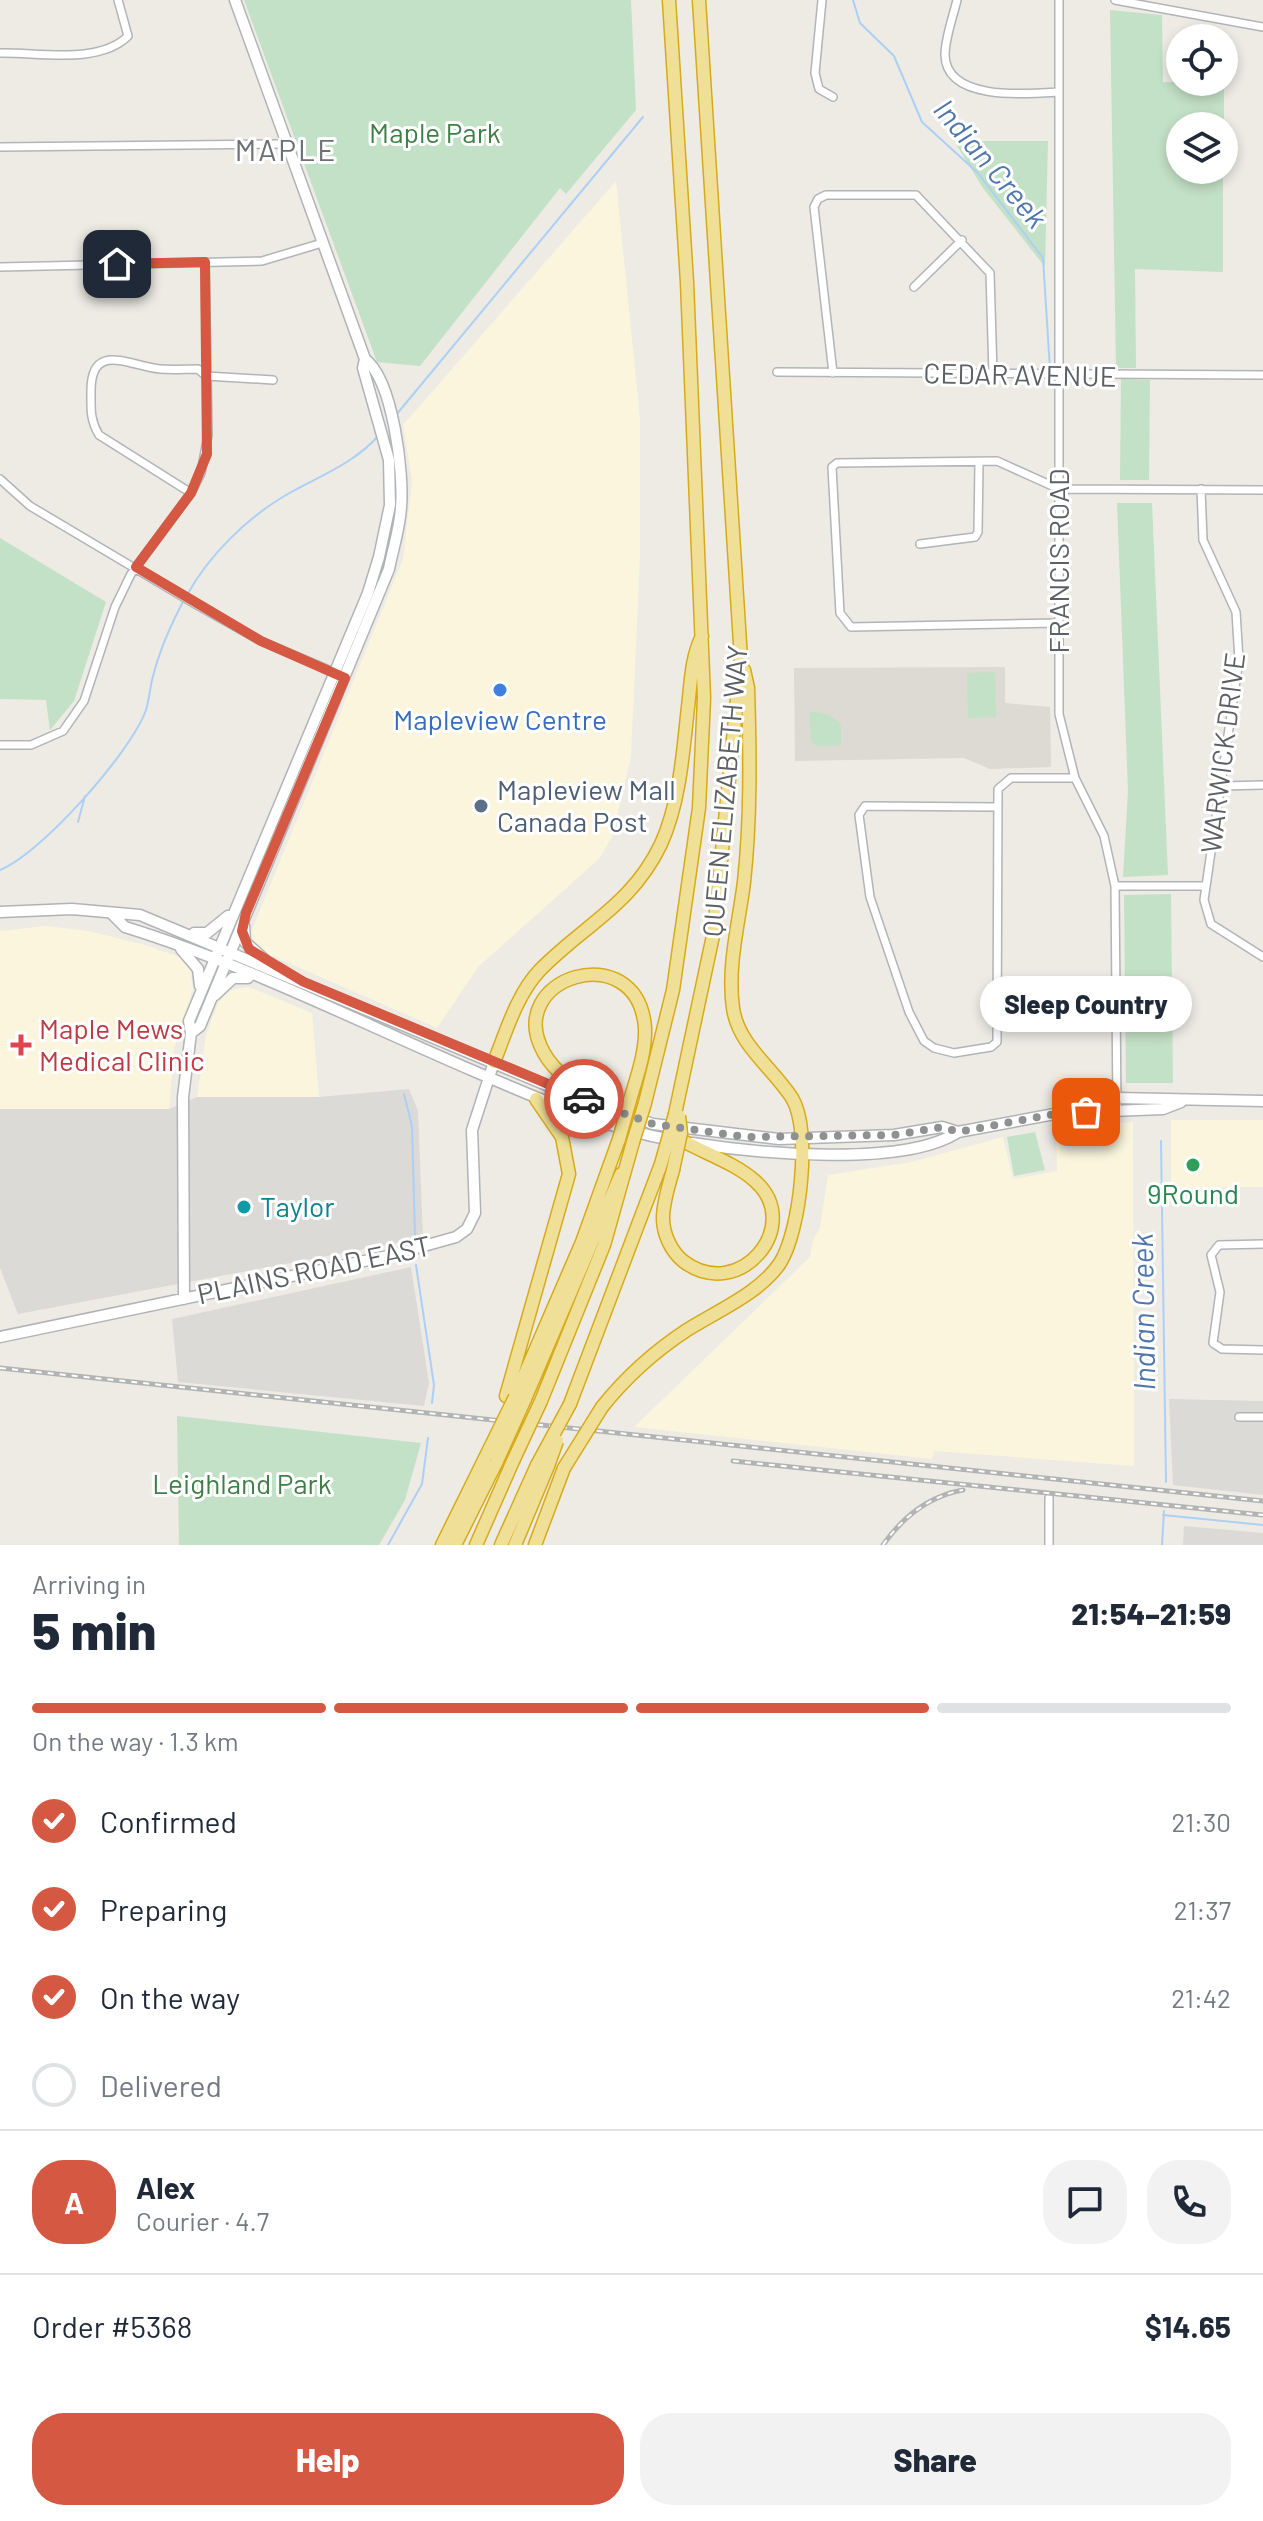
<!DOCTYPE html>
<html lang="en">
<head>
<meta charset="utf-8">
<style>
	:root { --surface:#fff; --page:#f2f2f3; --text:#1f2937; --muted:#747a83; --line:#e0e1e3; --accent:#d55842 }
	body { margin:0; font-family:Barlow,sans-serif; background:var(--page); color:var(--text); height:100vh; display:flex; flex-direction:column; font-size:30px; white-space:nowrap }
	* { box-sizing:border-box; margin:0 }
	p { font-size:26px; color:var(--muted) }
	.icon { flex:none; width:44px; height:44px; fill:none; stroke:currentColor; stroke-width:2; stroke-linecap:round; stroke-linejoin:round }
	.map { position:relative; height:1545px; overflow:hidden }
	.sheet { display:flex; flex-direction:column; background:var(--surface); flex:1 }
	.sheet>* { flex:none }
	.fabs { position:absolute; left:1166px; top:24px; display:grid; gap:16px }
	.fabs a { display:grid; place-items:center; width:72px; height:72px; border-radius:50%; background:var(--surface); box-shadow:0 4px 12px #0003; font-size:40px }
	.pin { position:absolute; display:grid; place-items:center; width:68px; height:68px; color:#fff; margin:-34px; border-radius:16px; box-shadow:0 4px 12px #0006 }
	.courier { position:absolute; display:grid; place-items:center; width:80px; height:80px; margin:-40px; border:6px solid #d55842; border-radius:50%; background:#fff; color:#222; box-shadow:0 2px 10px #0007 }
	.bubble { position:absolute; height:56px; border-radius:28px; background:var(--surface); box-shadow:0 4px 12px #0003; font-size:26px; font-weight:800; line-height:56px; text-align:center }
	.summary em { font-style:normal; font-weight:800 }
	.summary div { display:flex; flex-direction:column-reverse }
	.summary { display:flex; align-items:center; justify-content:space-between; height:136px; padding:0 32px }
	h1 { font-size:52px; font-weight:800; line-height:60px }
	.bar { display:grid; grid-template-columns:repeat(4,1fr); gap:12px 8px; align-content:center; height:96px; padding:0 32px }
	.bar i { height:10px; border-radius:6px; background:var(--line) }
	.bar .selected { background:var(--accent) }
	.bar p { grid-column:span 4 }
	.line { display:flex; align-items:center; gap:20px; padding:0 32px; border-top:2px solid var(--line) }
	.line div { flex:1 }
	.round { display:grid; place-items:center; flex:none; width:84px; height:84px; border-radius:32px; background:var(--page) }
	ol { padding:0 32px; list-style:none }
	li { display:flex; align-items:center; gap:24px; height:88px }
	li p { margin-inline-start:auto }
	li .icon { padding:8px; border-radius:50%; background:var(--accent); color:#fff; stroke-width:4 }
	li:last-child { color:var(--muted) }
	li i { width:44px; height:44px; border:4px solid var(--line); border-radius:50% }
	.action { display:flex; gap:16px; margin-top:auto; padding:16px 32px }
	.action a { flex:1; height:92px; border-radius:32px; background:var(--accent); color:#fff; font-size:32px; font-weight:800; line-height:92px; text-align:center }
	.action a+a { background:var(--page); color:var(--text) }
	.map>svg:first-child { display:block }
</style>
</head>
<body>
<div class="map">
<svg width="1263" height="1545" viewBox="0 0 1263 1545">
	<rect width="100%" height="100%" fill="#edebe4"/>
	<path fill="#faf5dc" d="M616 181 640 418V558L631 757 612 837 600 858 478 967 437 1028 261 951 254 945 251 932 403 559 412 481 403 425Z
		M45 926 89 931 145 945 180 957 190 969 193 989 174 1049 169 1109H0V931Z
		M249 987 312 1013 319 1097H197L206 1035 218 1003 230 990Z
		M1171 1120H1263V1187L1171 1188Z
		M1133 1122 1134 1466 934 1451 932 1459 634 1427 810 1257 813 1240 820 1228 828 1175 911 1162 1003 1137 1013 1179 1057 1171 1056 1128Z"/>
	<path fill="#dcdad6" d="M409 1089 418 1111 423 1238 18 1314 0 1268V1109H169L197 1097H319Z
		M411 1267 429 1383 424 1406 178 1382 172 1319Z
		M1169 1399 1263 1401V1495L1173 1485Z
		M1184 1526 1263 1533V1545H1183Z"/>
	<path fill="#dcdad2" d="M1005 667V703L1050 707 1051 767 990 769 964 758 795 761 794 668Z"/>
	<path fill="#c3e1c6" d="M244 0H631L636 110 566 194 560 188 420 366 377 362Z
		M1110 10 1162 15 1163 82H1224V78V126H1180V170H1223V272L1135 269 1136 368H1116Z
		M954 141H1048L1045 267 983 188Z
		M1121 379 1150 380 1149 480H1120Z
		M1117 503H1152L1168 875 1123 877 1128 791Z
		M0 538 106 602 74 701 50 730 46 700 0 699Z
		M995 672 996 717 968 718 967 673Z
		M809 712C823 712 831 714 841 725V745L817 746 811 742Z
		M1171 894 1173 1083H1126L1124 895Z
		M1035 1132 1045 1170 1014 1176 1007 1137Z
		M177 1416 421 1443 405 1500 379 1545H179Z"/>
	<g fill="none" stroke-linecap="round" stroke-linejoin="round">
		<path stroke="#acd0f5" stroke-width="2" d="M853 0 860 23 894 56 922 122 978 173 1043 258 1050 370
			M396 415 643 117
			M187 595C209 555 247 518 286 495 319 476 354 464 379 435
			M78 822 85 796
			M0 870C42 853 131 752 146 710 149 700 150 689 152 680 159 651 170 626 184 600
			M404 1094 412 1126 415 1236
			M1161 1141 1166 1482
			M416 1265 434 1385 432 1403
			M1163 1515 1263 1525
			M388 1545 422 1484 428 1438
			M1162 1545 1164 1511"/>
		<g stroke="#b1b4b8" stroke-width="10">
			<path id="minor" d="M822 0 815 73 819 89 833 97
				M957 0C953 17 945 38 945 55 946 102 1029 94 1059 92
				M1059 0V714L1075 778 1104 836 1115 886 1117 1111
				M1115 0 1263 27
				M0 53C38 52 99 65 128 36L118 0
				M0 147 286 144
				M0 267 262 261 322 243
				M914 287 962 240
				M777 372 1263 375
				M833 373 814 207 818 199 826 195H916L990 273 993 374
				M0 479 30 506 195 604 261 641 336 673
				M1201 489 1203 540 1236 612 1239 660 1204 900 1211 924 1263 957
				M191 493 99 435C90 420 91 409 91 393 90 340 129 366 160 369 172 370 186 369 198 369L206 376 273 380
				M920 544 975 537 978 532 979 462
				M1059 623 851 627 840 613 832 467 837 463 997 461 1059 489 1263 490
				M0 745H31L63 731 84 701 115 607 131 574 191 493 201 473 208 435 205 262
				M1222 786 1263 785
				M995 807 865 806 859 815 870 897 909 1012 924 1041 934 1048 954 1053 991 1047 997 1042 998 789 1011 778H1075
				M1115 886H1205
				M1263 1244 1219 1245 1211 1255 1220 1292 1213 1343 1222 1349 1263 1350
				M1239 1417H1263
				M1049 1498V1545"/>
		</g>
		<g stroke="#b0b3b7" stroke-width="13">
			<path id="secondary" d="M0 912 72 909 140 915 551 1087 653 1124 779 1139 894 1135 942 1127 958 1132
				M112 914 125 927C245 964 361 1023 476 1072 540 1099 603 1128 672 1140
				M244 925 245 942 264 959
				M194 933H207L228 916
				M181 949 198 969 200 986
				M215 995 233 978H248
				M191 1033 200 1026 389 569C393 548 400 528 401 507 404 473 393 380 365 359
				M1068 1110 1093 1100 1116 1098 1263 1101
				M692 1143C756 1153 903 1168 958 1132L1060 1113 1163 1109 1181 1102
				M184 1299 183 1097 191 1033 189 1021 368 593 379 557 390 505 389 460 363 368 365 359 235 0
				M0 1337 388 1256 456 1237 467 1229 475 1213 472 1130 494 1062"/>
		</g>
		<g stroke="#d7aa1a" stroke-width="15">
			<path id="motorway" d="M494 1062C506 1032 517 994 540 970 584 925 632 905 661 844 680 802 683 752 688 707 691 682 691 658 702 636
				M645 1103 673 990 699 808 704 698 687 282 669 0
				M609 1109C587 1093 558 1078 544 1053 501 977 638 935 645 1028 646 1052 637 1076 630 1100
				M675 1114 714 931 741 659 699 0
				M673 1170C669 1185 663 1202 663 1218 663 1234 671 1251 683 1261 739 1304 805 1225 755 1181 736 1164 707 1154 685 1142
				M506 1396 569 1174 562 1137 536 1099
				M515 1397 582 1242 619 1139
				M525 1399 621 1174
				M541 1401 604 1245 633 1142
				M570 1404 661 1164
				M602 1407C626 1377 655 1351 687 1330 717 1311 760 1293 780 1263 800 1232 812 1130 792 1098 773 1068 738 1045 733 1008 727 966 739 923 744 882 751 818 750 752 748 688L744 670
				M442 1545 485 1458
				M455 1545 497 1461
				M476 1545 513 1461
				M501 1545 537 1465
				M515 1545 548 1466
				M535 1545 564 1468"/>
		</g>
		<use href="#minor" stroke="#fff" stroke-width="7"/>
		<use href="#secondary" stroke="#fff" stroke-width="10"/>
		<use href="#motorway" stroke="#f0e097" stroke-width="12"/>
		<g stroke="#b2b3b3" stroke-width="5">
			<path id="rail" d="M0 1368 1263 1501
				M733 1461 1263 1515
				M883 1545C902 1518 929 1496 963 1490"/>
		</g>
		<use href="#rail" stroke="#fff" stroke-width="2" stroke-dasharray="6" stroke-linecap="butt"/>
		<g stroke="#d7aa1a" stroke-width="15" stroke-linecap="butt">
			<path id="motorway-bridge" d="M619 1139 630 1100
				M633 1142 645 1103
				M661 1164 675 1114
				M673 1170 681 1133 679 1116
				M485 1458 515 1397
				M497 1461 525 1399
				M513 1461 541 1401
				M537 1465 570 1404
				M548 1466 557 1441
				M564 1468 602 1407"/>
		</g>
		<use href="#motorway-bridge" stroke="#f0e097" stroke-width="12"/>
	</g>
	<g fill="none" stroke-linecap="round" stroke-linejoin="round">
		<path stroke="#8f9090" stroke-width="8" stroke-dasharray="0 14.4" d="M584 1099 653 1124 746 1137 894 1135 942 1127 958 1132 1060 1113 1093 1100 1116 1098 1117 1111 1086 1112"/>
		<path stroke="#d55842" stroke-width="10" d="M117 264 205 262 207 454 191 493 136 567 261 641 345 678 246 913 242 931 249 949 304 982 584 1099"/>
	</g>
	<circle fill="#3f7fe0" stroke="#fff" stroke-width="3" cx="500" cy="690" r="8"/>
	<circle fill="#5c6f8a" stroke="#fff" stroke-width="3" cx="481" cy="806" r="8"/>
	<path fill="#e0444e" stroke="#fff" stroke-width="3" d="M17 1033h8v8h8v8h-8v8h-8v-8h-8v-8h8z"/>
	<circle fill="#2e9e5b" stroke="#fff" stroke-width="3" cx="1193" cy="1165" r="8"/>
	<circle fill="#0f9aa8" stroke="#fff" stroke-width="3" cx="244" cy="1207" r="8"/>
	<g text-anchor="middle" stroke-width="6" stroke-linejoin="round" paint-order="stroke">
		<g font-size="28" fill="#3f7f47" stroke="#fff">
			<text x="435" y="143">Maple Park</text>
			<text x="242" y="1494">Leighland Park</text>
		</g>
		<g font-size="28" fill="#5c5f63" stroke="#fff">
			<text transform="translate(1020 375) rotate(1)" y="10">CEDAR AVENUE</text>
			<text transform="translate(1059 561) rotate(-90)" y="10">FRANCIS ROAD</text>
			<text transform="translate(1223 753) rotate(-83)" y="10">WARWICK DRIVE</text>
			<text transform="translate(725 791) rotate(-85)" y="10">QUEEN ELIZABETH WAY</text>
			<text transform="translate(314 1270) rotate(-12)" y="10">PLAINS ROAD EAST</text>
		</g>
		<g font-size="28" fill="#366cbe" stroke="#fff">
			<text x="500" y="730">Mapleview Centre</text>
		</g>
		<g font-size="28" fill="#4e5e75" stroke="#fff" text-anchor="start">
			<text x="497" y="800">Mapleview Mall<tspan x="497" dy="32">Canada Post</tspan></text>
		</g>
		<g font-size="28" fill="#be3a42" stroke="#fff" text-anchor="start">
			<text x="39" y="1039">Maple Mews<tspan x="39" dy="32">Medical Clinic</tspan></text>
		</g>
		<g font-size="28" fill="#27864d" stroke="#fff">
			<text x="1193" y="1204">9Round</text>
		</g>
		<g font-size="28" fill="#0d838f" stroke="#fff" text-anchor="start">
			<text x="260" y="1217">Taylor</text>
		</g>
		<g font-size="30" letter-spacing="2" fill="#6d7075" stroke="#fff">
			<text x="286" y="161">MAPLE</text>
		</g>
		<g font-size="30" font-style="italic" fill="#4f76ad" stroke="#fff">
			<text transform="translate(990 164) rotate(50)" y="10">Indian Creek</text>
			<text transform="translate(1144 1312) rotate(-91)" y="10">Indian Creek</text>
		</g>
	</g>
</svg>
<div class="fabs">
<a><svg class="icon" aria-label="locate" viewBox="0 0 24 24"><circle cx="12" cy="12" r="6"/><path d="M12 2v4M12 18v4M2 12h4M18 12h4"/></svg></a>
<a><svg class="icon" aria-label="layers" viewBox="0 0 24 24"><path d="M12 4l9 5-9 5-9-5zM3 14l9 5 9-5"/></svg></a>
</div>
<div class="pin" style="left:1086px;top:1112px;background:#ea580c"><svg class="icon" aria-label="bag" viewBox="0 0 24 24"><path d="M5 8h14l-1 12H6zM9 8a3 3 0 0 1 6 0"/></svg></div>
<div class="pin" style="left:117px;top:264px;background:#1f2937"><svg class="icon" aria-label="home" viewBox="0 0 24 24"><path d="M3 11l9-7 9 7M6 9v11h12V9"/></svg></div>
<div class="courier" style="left:584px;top:1099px"><svg class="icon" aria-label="car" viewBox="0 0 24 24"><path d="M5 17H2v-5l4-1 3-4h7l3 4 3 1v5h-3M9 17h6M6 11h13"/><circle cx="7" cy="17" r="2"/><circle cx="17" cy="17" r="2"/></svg></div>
<div class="bubble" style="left:980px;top:976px;width:212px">Sleep Country</div>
</div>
<section class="sheet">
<div class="summary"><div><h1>5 min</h1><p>Arriving in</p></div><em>21:54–21:59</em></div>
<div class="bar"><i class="selected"></i><i class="selected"></i><i class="selected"></i><i></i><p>On the way · 1.3 km</p></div>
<ol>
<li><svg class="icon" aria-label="check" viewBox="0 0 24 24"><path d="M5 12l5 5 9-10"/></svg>Confirmed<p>21:30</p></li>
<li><svg class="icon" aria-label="check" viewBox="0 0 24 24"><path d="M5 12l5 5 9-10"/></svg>Preparing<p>21:37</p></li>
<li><svg class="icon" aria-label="check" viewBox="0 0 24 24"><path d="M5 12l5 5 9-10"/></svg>On the way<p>21:42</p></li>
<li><i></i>Delivered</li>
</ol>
<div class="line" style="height:144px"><b class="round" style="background:var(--accent);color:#fff">A</b><div><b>Alex</b><p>Courier · 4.7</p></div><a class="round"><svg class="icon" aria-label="chat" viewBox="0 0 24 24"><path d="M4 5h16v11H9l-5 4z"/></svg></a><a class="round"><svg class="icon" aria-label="phone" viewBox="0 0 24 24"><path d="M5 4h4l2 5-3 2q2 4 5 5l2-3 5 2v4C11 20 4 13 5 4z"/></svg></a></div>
<div class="line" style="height:104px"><div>Order #5368</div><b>$14.65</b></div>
<div class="action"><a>Help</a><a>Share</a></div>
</section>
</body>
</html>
